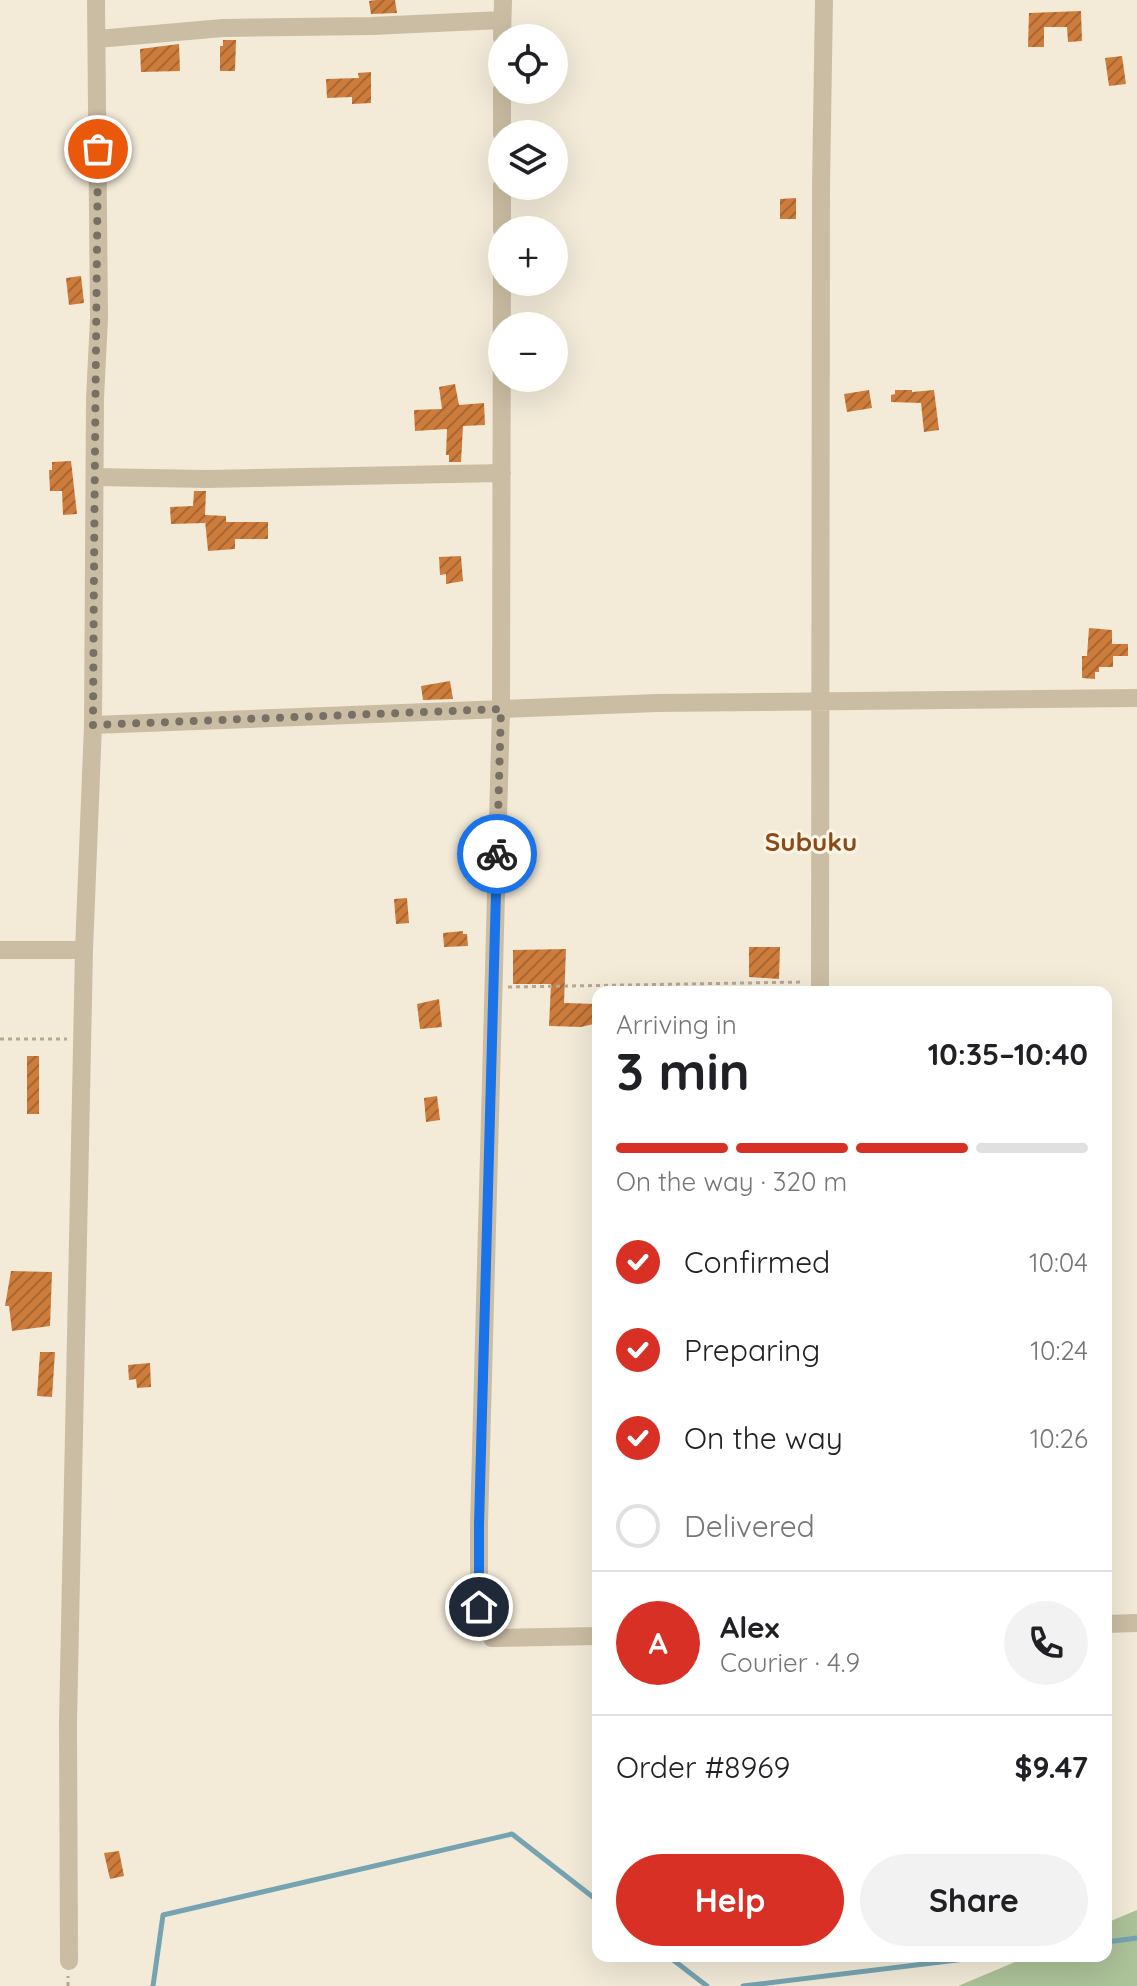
<!DOCTYPE html>
<html lang="en">
<head>
<meta charset="utf-8">
<style>
	:root { --surface:#fff; --page:#f2f2f2; --text:#202124; --muted:#757577; --line:#e0e0e0; --accent:#d93025 }
	body { margin:0; font-family:Quicksand,sans-serif; background:var(--page); color:var(--text); height:100vh; display:flex; flex-direction:column; font-size:30px; white-space:nowrap }
	* { box-sizing:border-box; margin:0 }
	p { font-size:26px; color:var(--muted) }
	.icon { flex:none; width:44px; height:44px; fill:none; stroke:currentColor; stroke-width:2; stroke-linecap:round; stroke-linejoin:round }
	.map { position:relative; flex:1; overflow:hidden }
	.drawer { position:absolute; left:592px; top:986px; width:520px; height:976px; display:flex; flex-direction:column; background:var(--surface); border-radius:16px; box-shadow:0 8px 32px #0002 }
	.drawer>* { flex:none }
	.tools { position:absolute; left:488px; top:24px; display:grid; gap:16px }
	.tools a { display:grid; place-items:center; width:80px; height:80px; border-radius:50%; background:var(--surface); box-shadow:0 8px 32px #0002; font-size:40px }
	.pin { position:absolute; display:grid; place-items:center; width:68px; height:68px; color:#fff; margin:-34px; border:4px solid #fff; border-radius:50%; box-shadow:0 2px 8px #0007 }
	.courier { position:absolute; display:grid; place-items:center; width:80px; height:80px; margin:-40px; border:6px solid #1a73e8; border-radius:50%; background:#fff; color:#222; box-shadow:0 2px 10px #0007 }
	.overview em { font-style:normal; font-weight:700 }
	.overview div { display:flex; flex-direction:column-reverse }
	.overview { display:flex; align-items:center; justify-content:space-between; height:136px; padding:0 24px }
	h1 { font-size:52px; font-weight:700; line-height:60px }
	.bar { display:grid; grid-template-columns:repeat(4,1fr); gap:12px 8px; align-content:center; height:96px; padding:0 24px }
	.bar i { height:10px; border-radius:6px; background:var(--line) }
	.bar .active { background:var(--accent) }
	.bar p { grid-column:span 4 }
	.line { display:flex; align-items:center; gap:20px; padding:0 24px; border-top:2px solid var(--line) }
	.line div { flex:1 }
	.round { display:grid; place-items:center; flex:none; width:84px; height:84px; border-radius:42px; background:var(--page) }
	ol { padding:0 24px; list-style:none }
	li { display:flex; align-items:center; gap:24px; height:88px }
	li p { margin-inline-start:auto }
	li .icon { padding:8px; border-radius:50%; background:var(--accent); color:#fff; stroke-width:4 }
	li:last-child { color:var(--muted) }
	li i { width:44px; height:44px; border:4px solid var(--line); border-radius:50% }
	.action { display:flex; gap:16px; margin-top:auto; padding:16px 24px }
	.action a { flex:1; height:92px; border-radius:48px; background:var(--accent); color:#fff; font-size:32px; font-weight:700; line-height:92px; text-align:center }
	.action a+a { background:var(--page); color:var(--text) }
	.map>svg:first-child { display:block }
</style>
</head>
<body>
<div class="map">
<svg width="1137" height="1986" viewBox="0 0 1137 1986">
	<defs>
		<pattern id="building-hatch" width="6" height="6" patternUnits="userSpaceOnUse" patternTransform="scale(2)"><rect width="6" height="6" fill="#cd7c3c"/><path d="M-1 1l2-2M0 6l6-6M5 7l2-2" fill="none" stroke="#a76632"/></pattern>
	</defs>
	<rect width="100%" height="100%" fill="#f3ebd8"/>
	<path fill="#acc298" d="M1137 1910V1986H958L1029 1956H1106V1923Z"/>
	<g fill="none" stroke-linecap="round" stroke-linejoin="round">
		<path stroke="#76a3b1" stroke-width="5" d="M1106 1942 1137 1938
			M668 1956 707 1986
			M153 1986 163 1915 512 1834 598 1901
			M743 1986 990 1956"/>
	</g>
	<path fill="url(#building-hatch)" d="M376 0H395L397 13 371 14 369 1Z
		M1081 11 1082 41 1068 42 1067 27H1044V47H1028L1029 13Z
		M223 40H236L235 71H220V46H223Z
		M179 44 180 71 141 72 140 49Z
		M1122 56 1126 84 1109 86 1105 58Z
		M371 72V103L352 104V97L327 98 326 79 359 78 358 73Z
		M796 198V219H780V199Z
		M81 276 84 303 69 305 66 278Z
		M455 384 459 405 484 403 485 425 463 426 461 462H449V455H446L447 429 415 431 414 410 442 409 439 387Z
		M869 390 872 408 847 412 844 394Z
		M895 390H912V392L934 390 939 430 924 432 921 403 891 402V395L895 394Z
		M71 461 77 514 63 515 62 491H50L49 470H52V462Z
		M194 491H206L205 515 226 516V522H268V539H235V549L208 551 205 520V523L171 524 170 507 193 506Z
		M461 556 463 581 446 584V574L440 575 439 557Z
		M1089 628 1112 630V644H1128V656H1113V667H1099V672H1095V679L1082 678V656H1087Z
		M450 681 453 699 423 700 421 686Z
		M407 898 409 923 396 924 394 899Z
		M463 931V934H467L468 946 444 947 443 933Z
		M749 947H780L779 979 749 977Z
		M566 949 564 1003 598 1004V1023L581 1027 549 1026 551 984H513V950Z
		M439 999 442 1027 420 1029 417 1004Z
		M27 1056H39V1114H27Z
		M437 1096 440 1120 426 1122 424 1098Z
		M11 1271 52 1272 50 1326 12 1331 9 1306H5Z
		M40 1352H55L52 1397 37 1396Z
		M150 1363 151 1387 137 1388 136 1379 129 1380 128 1365Z
		M119 1851 124 1876 110 1879 104 1853Z"/>
	<g fill="none" stroke-linecap="round" stroke-linejoin="round">
		<path stroke="#b7a88e" stroke-width="3" stroke-dasharray="4 4" stroke-linecap="butt" d="M508 987 804 982
			M0 1039H67
			M68 1986V1976"/>
		<path stroke="#cbbda4" stroke-width="18" d="M502 38 503 0
			M97 39 223 28 372 26 502 20
			M502 134V90
			M502 230V186
			M502 244 501 709 479 1525V1607L492 1638 598 1636
			M95 477 207 479 502 473
			M93 725 95 399 99 318 96 0
			M0 950H84
			M820 992 821 186 824 0
			M1106 1624 1137 1623
			M69 1961 68 1723 84 950 93 725 657 703 1137 698"/>
	</g>
	<g fill="none" stroke-linecap="round" stroke-linejoin="round">
		<path stroke="#787064" stroke-width="8" stroke-dasharray="0 14.4" d="M98 149C96 341 94 533 93 725L501 709 497 854"/>
		<path stroke="#1a73e8" stroke-width="10" d="M479 1607V1525L497 854"/>
	</g>
	<g text-anchor="middle" stroke-width="6" stroke-linejoin="round" paint-order="stroke">
		<g font-size="26" font-weight="bold" fill="#894b1a" stroke="#faf5e5">
			<text x="811" y="851">Subuku</text>
		</g>
	</g>
</svg>
<div class="tools">
<a><svg class="icon" aria-label="locate" viewBox="0 0 24 24"><circle cx="12" cy="12" r="6"/><path d="M12 2v4M12 18v4M2 12h4M18 12h4"/></svg></a>
<a><svg class="icon" aria-label="layers" viewBox="0 0 24 24"><path d="M12 4l9 5-9 5-9-5zM3 14l9 5 9-5"/></svg></a>
<a>+</a>
<a>−</a>
</div>
<div class="pin" style="left:98px;top:149px;background:#ea580c"><svg class="icon" aria-label="bag" viewBox="0 0 24 24"><path d="M5 8h14l-1 12H6zM9 8a3 3 0 0 1 6 0"/></svg></div>
<div class="pin" style="left:479px;top:1607px;background:#1f2937"><svg class="icon" aria-label="home" viewBox="0 0 24 24"><path d="M3 11l9-7 9 7M6 9v11h12V9"/></svg></div>
<div class="courier" style="left:497px;top:854px"><svg class="icon" aria-label="bike" viewBox="0 0 24 24"><circle cx="6" cy="16" r="4"/><circle cx="18" cy="16" r="4"/><path d="M6 16l4-8h5l3 8M10 8l3 8H6M13 5h3"/></svg></div>
<section class="drawer">
<div class="overview"><div><h1>3 min</h1><p>Arriving in</p></div><em>10:35–10:40</em></div>
<div class="bar"><i class="active"></i><i class="active"></i><i class="active"></i><i></i><p>On the way · 320 m</p></div>
<ol>
<li><svg class="icon" aria-label="check" viewBox="0 0 24 24"><path d="M5 12l5 5 9-10"/></svg>Confirmed<p>10:04</p></li>
<li><svg class="icon" aria-label="check" viewBox="0 0 24 24"><path d="M5 12l5 5 9-10"/></svg>Preparing<p>10:24</p></li>
<li><svg class="icon" aria-label="check" viewBox="0 0 24 24"><path d="M5 12l5 5 9-10"/></svg>On the way<p>10:26</p></li>
<li><i></i>Delivered</li>
</ol>
<div class="line" style="height:144px"><b class="round" style="background:var(--accent);color:#fff">A</b><div><b>Alex</b><p>Courier · 4.9</p></div><a class="round"><svg class="icon" aria-label="phone" viewBox="0 0 24 24"><path d="M5 4h4l2 5-3 2q2 4 5 5l2-3 5 2v4C11 20 4 13 5 4z"/></svg></a></div>
<div class="line" style="height:104px"><div>Order #8969</div><b>$9.47</b></div>
<div class="action"><a>Help</a><a>Share</a></div>
</section>
</div>
</body>
</html>
